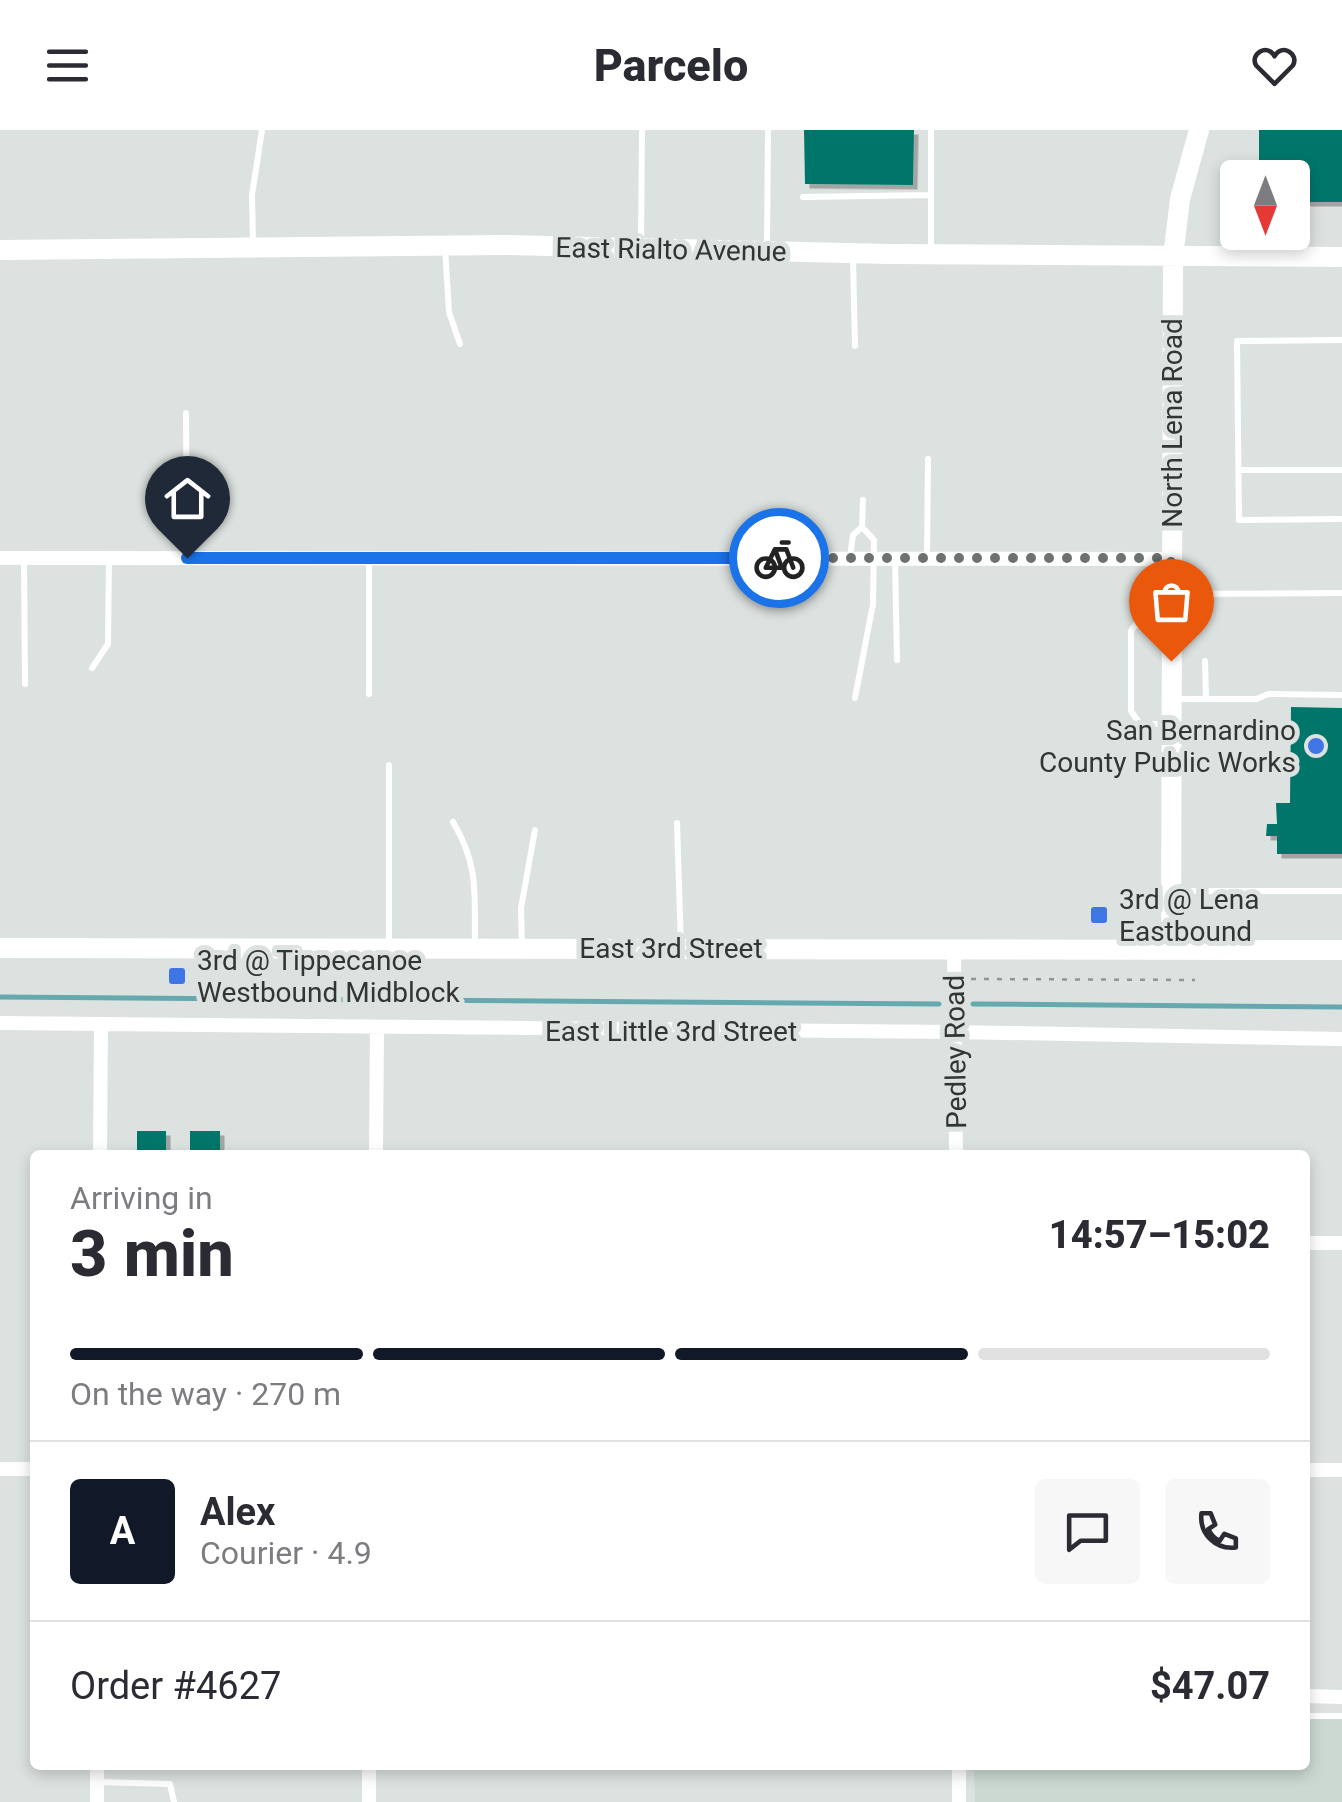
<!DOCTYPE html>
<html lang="en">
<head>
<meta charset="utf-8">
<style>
	:root { --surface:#fff; --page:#f7f7f7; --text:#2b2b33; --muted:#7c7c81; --line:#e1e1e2; --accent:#111827 }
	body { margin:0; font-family:Roboto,sans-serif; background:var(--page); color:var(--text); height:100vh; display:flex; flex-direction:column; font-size:38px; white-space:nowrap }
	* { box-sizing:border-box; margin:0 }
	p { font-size:32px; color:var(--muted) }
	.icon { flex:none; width:55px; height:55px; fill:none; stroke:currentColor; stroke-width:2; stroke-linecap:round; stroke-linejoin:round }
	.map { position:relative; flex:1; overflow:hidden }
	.drawer { position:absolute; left:30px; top:1020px; width:1280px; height:620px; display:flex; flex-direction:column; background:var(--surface); border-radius:10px; box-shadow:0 5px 15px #0003 }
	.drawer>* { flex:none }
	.needle { width:65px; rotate:180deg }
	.controls { position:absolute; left:1220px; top:30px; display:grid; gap:20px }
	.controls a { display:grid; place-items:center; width:90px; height:90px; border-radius:10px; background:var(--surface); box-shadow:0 5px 15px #0003; font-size:50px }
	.pin { position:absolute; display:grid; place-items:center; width:85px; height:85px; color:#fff; margin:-102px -42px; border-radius:50% 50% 50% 0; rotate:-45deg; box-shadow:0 0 10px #0007 }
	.pin .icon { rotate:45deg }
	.courier { position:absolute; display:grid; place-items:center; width:100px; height:100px; margin:-50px; border:8px solid #1a73e8; border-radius:50%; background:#fff; color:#222; box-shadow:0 2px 12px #0007 }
	.head em { font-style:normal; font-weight:800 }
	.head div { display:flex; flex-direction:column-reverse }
	.head { display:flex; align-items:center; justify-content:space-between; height:170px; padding:0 40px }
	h1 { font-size:65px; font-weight:800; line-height:75px }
	.bar { display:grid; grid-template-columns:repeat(4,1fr); gap:15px 10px; align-content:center; height:120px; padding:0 40px }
	.bar i { height:12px; border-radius:8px; background:var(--line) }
	.bar .on { background:var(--accent) }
	.bar p { grid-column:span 4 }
	.line { display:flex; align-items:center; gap:25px; padding:0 40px; border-top:2px solid var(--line) }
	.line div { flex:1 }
	.round { display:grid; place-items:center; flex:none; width:105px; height:105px; border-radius:10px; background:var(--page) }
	header { display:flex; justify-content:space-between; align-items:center; height:130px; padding:0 40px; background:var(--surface); font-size:45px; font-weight:800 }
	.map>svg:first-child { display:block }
</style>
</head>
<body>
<header><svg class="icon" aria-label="menu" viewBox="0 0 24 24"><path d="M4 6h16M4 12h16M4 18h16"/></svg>Parcelo<svg class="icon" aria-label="heart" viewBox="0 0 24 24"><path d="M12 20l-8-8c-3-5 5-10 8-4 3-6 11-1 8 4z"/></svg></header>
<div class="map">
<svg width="1342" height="1672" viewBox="0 0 1342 1672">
	<defs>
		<filter id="shadow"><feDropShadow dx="4.5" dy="4.5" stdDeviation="0" flood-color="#0004"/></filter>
	</defs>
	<rect width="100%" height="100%" fill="#dce2df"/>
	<path fill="#cbd9d2" d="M1305 1586H1342V1672H975L974 1635H1305Z"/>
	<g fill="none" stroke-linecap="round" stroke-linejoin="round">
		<path stroke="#65a8ae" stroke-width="5" d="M0 867 939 874
			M973 874 1342 877"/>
	</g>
	<path fill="#00766b" filter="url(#shadow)" d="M804 0H914L913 55 805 54Z
		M1259 0H1342V72H1292V48H1259Z
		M1291 577 1342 578V724H1277V706H1266L1267 694H1277L1276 673H1290Z
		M137 1001H166V1020H137Z
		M190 1001H220V1020H190Z"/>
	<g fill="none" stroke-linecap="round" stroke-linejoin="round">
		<path stroke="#909593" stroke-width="2.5" stroke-dasharray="5 8" stroke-linecap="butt" d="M971 849 1195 850"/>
		<path stroke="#fff" stroke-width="6" d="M803 67 931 65
			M253 113 252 65 262 0
			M641 114 642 0
			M767 115 768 0
			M445 117 449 182 460 214
			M931 118V0
			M853 129 855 216
			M1342 210 1237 211 1239 390 1342 389
			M186 283 187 427
			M1239 340H1342
			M850 427 853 405 862 397
			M927 427 928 329
			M24 429 25 554
			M369 429V564
			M895 430 897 530
			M1177 464 1342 463
			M1205 531 1206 569
			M92 538 108 514 109 429
			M855 568 873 474 874 410 862 397 863 370
			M1177 569H1257L1268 564 1342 565
			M1170 594H1140L1131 581V501L1135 495 1170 492
			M389 635V813
			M453 692C480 737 474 766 475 816
			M677 693 681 817
			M1173 761H1342
			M522 817 521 778 535 700
			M1305 1586H1342
			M100 1652 170 1654 174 1672"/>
		<path stroke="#fff" stroke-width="14" d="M0 428 1171 429
			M954 818 956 1025
			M0 893 955 902 1342 909
			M100 1025 101 894
			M376 1025 377 899
			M1305 1113H1342
			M0 1339H35
			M1305 1340H1342
			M1305 1566 1342 1567
			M959 1635V1672
			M97 1672V1635
			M369 1672V1635"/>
		<path stroke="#fff" stroke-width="20" d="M0 120 505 115 889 124 1342 127
			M0 818 1342 820
			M1171 818 1173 127 1180 69 1199 0"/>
	</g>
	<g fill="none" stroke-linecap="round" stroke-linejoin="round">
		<path stroke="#6e726f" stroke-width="10" stroke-dasharray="0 18" d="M779 428H1171V531"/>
		<path stroke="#1a73e8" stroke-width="12" d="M187 428H779"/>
	</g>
	<g fill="#4075e5" stroke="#dce2df" stroke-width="4">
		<circle cx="1316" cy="616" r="10"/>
		<rect x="1089" y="775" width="20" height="20" rx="5"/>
		<rect x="167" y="836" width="20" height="20" rx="5"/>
	</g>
	<g text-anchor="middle" stroke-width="10" stroke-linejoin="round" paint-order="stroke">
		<g font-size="28" fill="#323533" stroke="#dce2df">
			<text transform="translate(671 119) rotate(1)" y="10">East Rialto Avenue</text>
			<text transform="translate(1172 293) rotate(-90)" y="10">North Lena Road</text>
			<text x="671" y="828">East 3rd Street</text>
			<text x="671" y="911">East Little 3rd Street</text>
			<text transform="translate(955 922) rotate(-91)" y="10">Pedley Road</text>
		</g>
		<g font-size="28" fill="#323533" stroke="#dce2df" text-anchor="start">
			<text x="1296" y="610" text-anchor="end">San Bernardino<tspan x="1296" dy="32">County Public Works</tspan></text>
			<text x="1119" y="779">3rd @ Lena<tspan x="1119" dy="32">Eastbound</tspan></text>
			<text x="197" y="840">3rd @ Tippecanoe<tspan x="197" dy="32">Westbound Midblock</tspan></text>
		</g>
	</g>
</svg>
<div class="controls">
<a><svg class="needle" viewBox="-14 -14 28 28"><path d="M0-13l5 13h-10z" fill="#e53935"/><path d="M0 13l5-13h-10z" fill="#7c7c81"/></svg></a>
</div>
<div class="pin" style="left:1171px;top:531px;background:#ea580c"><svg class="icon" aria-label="bag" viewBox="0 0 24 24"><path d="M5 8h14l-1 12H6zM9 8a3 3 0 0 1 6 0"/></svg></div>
<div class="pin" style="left:187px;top:428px;background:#1f2937"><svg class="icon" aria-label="home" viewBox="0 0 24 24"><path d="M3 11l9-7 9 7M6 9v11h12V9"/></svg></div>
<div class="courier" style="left:779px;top:428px"><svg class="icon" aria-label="bike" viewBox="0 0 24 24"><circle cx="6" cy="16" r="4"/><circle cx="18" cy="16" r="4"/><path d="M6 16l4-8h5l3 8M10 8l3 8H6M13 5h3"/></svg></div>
<section class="drawer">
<div class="head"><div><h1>3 min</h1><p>Arriving in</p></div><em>14:57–15:02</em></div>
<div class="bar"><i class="on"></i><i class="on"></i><i class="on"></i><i></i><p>On the way · 270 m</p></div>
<div class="line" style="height:180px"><b class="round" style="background:var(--accent);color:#fff">A</b><div><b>Alex</b><p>Courier · 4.9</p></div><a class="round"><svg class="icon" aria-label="chat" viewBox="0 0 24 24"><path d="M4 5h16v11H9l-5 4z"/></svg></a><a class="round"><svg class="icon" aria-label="phone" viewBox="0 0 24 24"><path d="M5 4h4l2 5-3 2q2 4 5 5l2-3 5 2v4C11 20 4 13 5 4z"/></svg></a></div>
<div class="line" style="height:130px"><div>Order #4627</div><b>$47.07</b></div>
</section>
</div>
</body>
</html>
